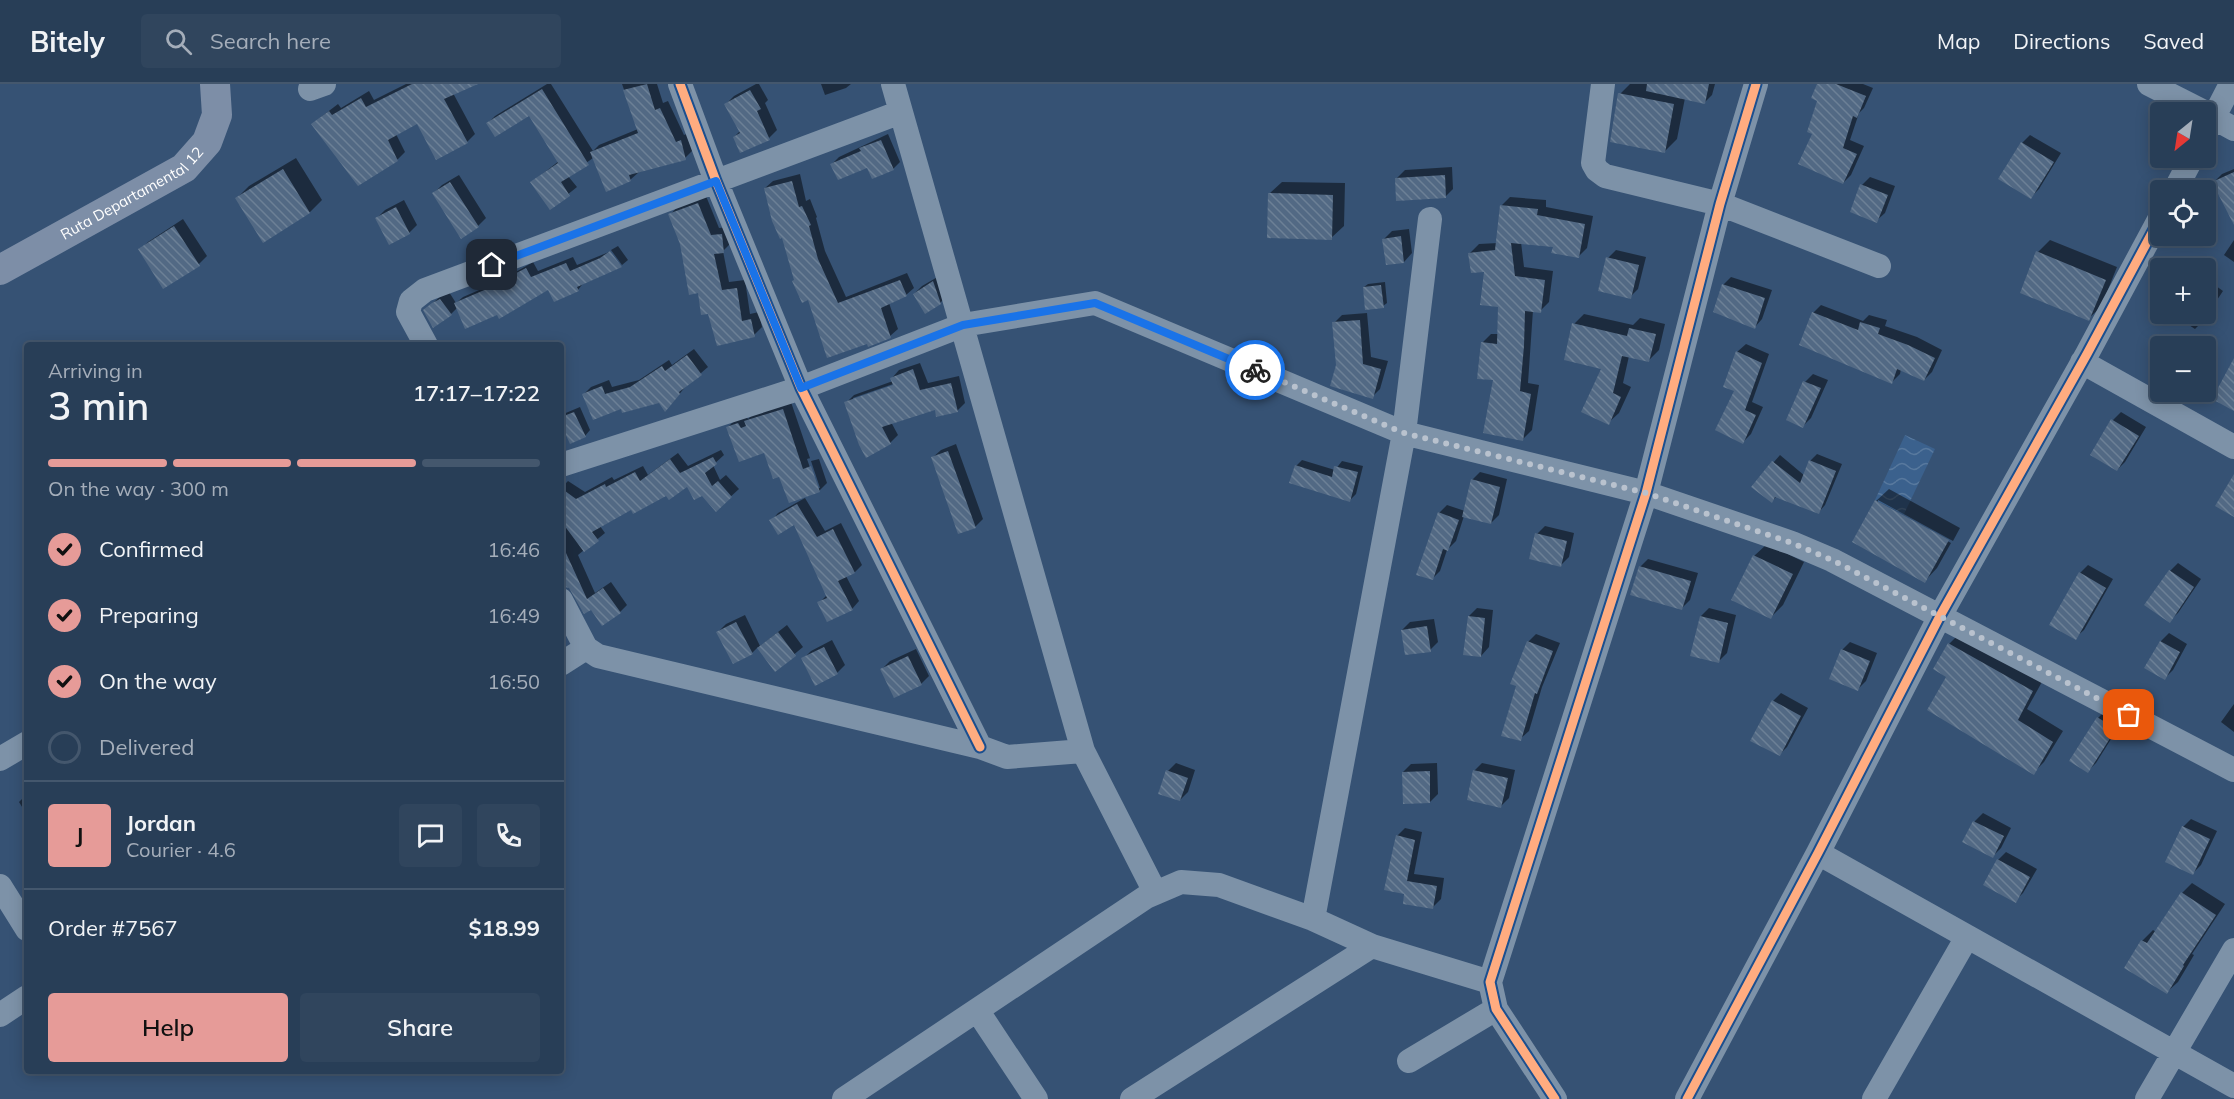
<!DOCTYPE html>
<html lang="en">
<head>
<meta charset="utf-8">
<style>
	:root { --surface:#283e57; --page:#30455d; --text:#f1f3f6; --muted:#a5aeba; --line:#44576d; --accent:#e69b98 }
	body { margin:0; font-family:Mulish,sans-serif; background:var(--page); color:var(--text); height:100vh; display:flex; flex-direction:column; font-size:22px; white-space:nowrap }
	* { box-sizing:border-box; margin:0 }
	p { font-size:20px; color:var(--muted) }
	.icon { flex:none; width:33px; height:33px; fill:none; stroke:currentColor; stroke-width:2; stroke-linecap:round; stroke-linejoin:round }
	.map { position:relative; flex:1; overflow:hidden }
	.side { position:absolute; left:24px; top:258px; width:540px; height:732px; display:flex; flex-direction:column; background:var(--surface); border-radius:6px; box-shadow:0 3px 15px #0003,0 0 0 2px var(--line) }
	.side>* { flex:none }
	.needle { width:39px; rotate:210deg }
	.controls { position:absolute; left:2150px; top:18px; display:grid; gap:12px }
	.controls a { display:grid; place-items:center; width:66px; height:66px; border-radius:6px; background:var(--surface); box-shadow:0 3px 15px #0003,0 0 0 2px var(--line); font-size:30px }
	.pin { position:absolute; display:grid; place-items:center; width:51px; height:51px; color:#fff; margin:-26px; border-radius:12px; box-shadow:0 3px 9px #0006 }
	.courier { position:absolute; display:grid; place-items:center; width:60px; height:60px; margin:-30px; border:4px solid #1a73e8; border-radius:50%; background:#fff; color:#222; box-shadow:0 2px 8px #0007 }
	.head em { font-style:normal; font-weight:600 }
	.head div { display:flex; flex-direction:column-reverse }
	.head { display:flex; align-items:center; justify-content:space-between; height:102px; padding:0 24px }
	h1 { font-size:39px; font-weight:600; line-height:45px }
	.bar { display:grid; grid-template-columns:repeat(4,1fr); gap:9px 6px; align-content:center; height:72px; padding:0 24px }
	.bar i { height:8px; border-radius:4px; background:var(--line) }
	.bar .on { background:var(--accent) }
	.bar p { grid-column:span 4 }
	.line { display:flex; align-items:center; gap:15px; padding:0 24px; border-top:2px solid var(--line) }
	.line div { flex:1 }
	.round { display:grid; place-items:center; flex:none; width:63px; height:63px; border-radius:6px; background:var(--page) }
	ol { padding:0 24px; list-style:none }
	li { display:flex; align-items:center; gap:18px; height:66px }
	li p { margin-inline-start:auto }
	li .icon { padding:6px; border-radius:50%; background:var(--accent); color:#111; stroke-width:4 }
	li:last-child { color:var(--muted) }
	li i { width:33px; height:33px; border:3px solid var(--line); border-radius:50% }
	.button { display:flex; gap:12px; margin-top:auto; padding:12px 24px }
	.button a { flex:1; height:69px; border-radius:6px; background:var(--accent); color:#111; font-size:24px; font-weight:600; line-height:69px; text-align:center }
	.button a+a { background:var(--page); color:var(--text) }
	header { display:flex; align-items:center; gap:36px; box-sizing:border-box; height:84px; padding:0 30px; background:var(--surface); border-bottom:2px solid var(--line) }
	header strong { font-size:28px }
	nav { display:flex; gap:33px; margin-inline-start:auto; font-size:21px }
	.search { width:420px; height:54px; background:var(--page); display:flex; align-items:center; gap:15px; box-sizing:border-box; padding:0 21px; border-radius:6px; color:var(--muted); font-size:22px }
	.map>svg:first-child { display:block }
</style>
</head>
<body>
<header>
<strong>Bitely</strong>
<div class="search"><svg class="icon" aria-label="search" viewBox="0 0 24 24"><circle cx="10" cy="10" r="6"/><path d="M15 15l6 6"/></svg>Search here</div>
<nav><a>Map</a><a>Directions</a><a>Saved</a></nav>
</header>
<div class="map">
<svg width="2234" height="1015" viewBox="0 0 2234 1015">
	<defs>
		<pattern id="water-waves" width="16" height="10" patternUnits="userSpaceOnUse" patternTransform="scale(1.5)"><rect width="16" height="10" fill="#3b618d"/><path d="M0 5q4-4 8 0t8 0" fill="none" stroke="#58799e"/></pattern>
		<pattern id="building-back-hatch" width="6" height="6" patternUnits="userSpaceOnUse" patternTransform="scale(1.5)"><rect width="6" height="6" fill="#526984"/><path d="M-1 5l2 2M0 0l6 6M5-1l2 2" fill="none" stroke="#6c8096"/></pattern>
	</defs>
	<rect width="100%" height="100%" fill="#365274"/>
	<path fill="url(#water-waves)" d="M1905 351 1935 365 1904 430 1875 416Z"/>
	<path fill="#0007" fill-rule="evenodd" d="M406 0H466L453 9 475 50 467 58 418 38 396 50 405 68 398 75 358 100 321 33 338 20 341 24 369 7 374 16Z
		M547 0H551L593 67 599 61 638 45 622 0H657L663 19 668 17 684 51 689 49 693 66 685 74 639 88 630 96 593 74 568 92 577 103 551 124 532 98 559 77 529 30 488 39 495 32Z
		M756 0H759L768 16 765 19 777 46 769 54 734 53 740 47 726 20 734 12Z
		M821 0H851L846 4 825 11Z
		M1630 0H1646L1676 6 1678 0H1715L1712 11 1704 19 1685 14 1677 55 1665 67 1620 10Z
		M1819 0H1863L1873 4 1864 24 1859 29 1850 56 1864 62 1851 91 1843 99 1814 49Z
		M888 50 900 78 893 85 832 80 839 73Z
		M2030 51 2061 69 2039 105 2031 113 2000 95 2022 59Z
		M296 74 322 116 310 128 263 156 237 114 249 102Z
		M1452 83 1453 105 1445 113 1397 94 1405 86Z
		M2234 85V125L2214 98 2222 90Z
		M800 90 806 117 810 115 817 133 816 134 825 167 846 213 907 189 914 204 906 211 889 219 898 245 890 252 809 214 795 195 783 152 765 104 773 97Z
		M459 91 486 134 478 142 434 109 442 101Z
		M1870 93 1895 102 1885 129 1876 137 1862 101Z
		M1282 98 1345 99 1344 142 1331 154 1269 110Z
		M706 112 719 144 729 143 731 159 723 167 729 198 745 196 750 230 759 228 762 243 754 251 710 228 699 207 670 131 678 122Z
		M1510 113 1546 116V123L1593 132 1587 164 1578 173 1554 161 1521 158 1524 183 1553 187 1549 218 1540 227 1533 226 1528 299 1539 301 1532 346 1523 355 1495 295 1482 259 1491 250H1499V222L1486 186 1470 169 1479 160 1498 159 1501 122Z
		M404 116 417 141 409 149 390 159 377 134 385 126Z
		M183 135 207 172 199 180 140 166 148 158Z
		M1409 145 1412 169 1404 178 1384 155 1392 147Z
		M2050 156 2117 183 2101 223 2088 235 2038 168Z
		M2234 156V178L2224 171Z
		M618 162 628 176 622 181 611 166Z
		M1616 166 1646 173 1638 205 1630 213 1608 174Z
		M609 168 619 182H622L584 198 578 206 549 204 498 229 458 223 451 230 425 226 442 211 449 208 456 219 463 213 500 197 533 178 538 187 573 173 577 181Z
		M941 191 948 211 940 219 914 210 922 202Z
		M1731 193 1772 206 1762 235 1755 243 1723 201Z
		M2205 194 2223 207 2203 237 2195 245 2172 230H2205Z
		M1385 198 1387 219 1383 222 1364 203 1368 200Z
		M1821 221 1863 237 1869 231 1887 236 1885 242 1917 253 1942 266 1932 288 1924 296 1901 285 1900 290 1892 298 1813 229Z
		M1367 229 1371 273 1388 277 1380 305 1372 313 1337 281 1334 239 1342 231Z
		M1584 230 1633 241 1640 234 1665 240 1659 266 1649 276 1629 272 1623 299 1631 303 1619 329 1608 339 1603 284 1574 240Z
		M1746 260 1769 270 1752 318 1763 323 1751 350 1743 358 1736 306 1737 268Z
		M694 265 708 283 686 302 672 319 659 317 622 323 584 310 591 303 609 296 612 303 639 296 669 276 672 281Z
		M920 279 928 299 959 292 965 319 957 327 936 324 891 338 898 351 890 359 846 319 854 311 893 297 892 294 899 286ZM899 298 900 300 853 317V314Z
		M1813 290 1828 296 1811 334 1803 342 1788 335 1805 298Z
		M791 318 811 377 819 375 827 399 819 407 780 391 765 367 728 343 736 335 746 332 748 335 754 329ZM810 374 820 404H817L807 375Z
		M580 323 590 346 585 352 566 347 561 349V331Z
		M2121 328 2146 343 2125 378 2117 386 2113 336Z
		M956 360 983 435 975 443 932 374 941 366Z
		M721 366 724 371 713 381 720 396 726 391 739 405 716 426 702 410 688 400 632 424 600 442 605 449 578 471 595 509 611 498 627 521 620 528 591 524 570 503 561 498V404L568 397 585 408 612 393 614 396 643 382 648 391 678 369 688 382Z
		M1817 370 1842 380 1825 421 1819 428 1777 412 1772 417 1753 402 1780 371 1805 392 1810 377Z
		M1302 376 1335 386 1342 377 1363 382 1356 410 1350 416 1296 382Z
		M1480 388 1507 395 1499 431 1491 439 1464 432 1456 457 1447 466 1440 487 1432 495 1439 429 1447 421 1465 427 1472 396Z
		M1889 405 1960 444 1953 457 1878 416V419L1951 459 1937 484 1925 497 1876 417Z
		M805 414 825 447 841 439 862 481 855 488 846 492 859 517 852 525 819 519 827 511 795 439 771 437 778 429Z
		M1545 442 1574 449 1569 473 1561 481 1537 450Z
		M1767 460 1804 478 1783 521 1771 533 1754 472Z
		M1648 475 1698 489 1690 516 1682 524 1640 483Z
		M2178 479 2201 495 2178 529 2169 537 2170 487Z
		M2088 481 2113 495 2084 546 2075 554 2080 489Z
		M1477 524 1493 526 1489 563 1481 572 1469 532Z
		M1709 524 1736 531 1727 569 1719 577 1701 532Z
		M745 531 760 562 787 541 803 563 775 586 758 563 752 569 718 548 726 540Z
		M1434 535 1438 558 1430 566 1402 546 1410 538Z
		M2169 549 2187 560 2173 586 2165 594 2146 584 2161 557Z
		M1536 550 1560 559 1542 603 1529 647 1520 655 1528 558Z
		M1959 550 2043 596 2027 625 2063 647 2044 678 2033 689 1949 593V560Z
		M832 556 845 581 837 589 803 575 811 567Z
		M1850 558 1877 569 1866 597 1858 605 1842 566Z
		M916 565 929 592 921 600 882 585 890 577Z
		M1781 609 1808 624 1787 663 1779 671 1773 617Z
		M2234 620V648L2221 638Z
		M2106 626 2123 636 2096 679 2088 687 2098 634Z
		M1176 679 1195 686 1188 708 1180 716 1168 687Z
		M1437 679 1438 710 1430 718 1403 688 1411 680Z
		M1482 679 1515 686 1509 714 1501 722 1474 687Z
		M27 710V731L19 718Z
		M1983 729 2011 744 2001 764 1993 772 1964 757 1975 737Z
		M2191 735 2217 747 2201 781 2193 789 2183 743Z
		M1405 744 1422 748 1414 790 1444 794 1441 815 1433 823 1406 809 1397 752Z
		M2006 768 2037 785 2023 809 2015 817 1998 776Z
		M2192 799 2225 820 2192 870 2194 871 2178 898 2167 908 2142 857 2153 846 2156 848 2182 809Z"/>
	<path fill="url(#building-back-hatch)" d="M412 0H478L444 15 468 59 436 76 417 40 388 56 398 77 358 102 311 40 329 27 332 31 361 14 366 23Z
		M647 0 655 26 660 24 676 58 681 56 686 76 629 91 631 97 606 108 590 68 638 49 623 6Z
		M1647 0H1709L1705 20 1646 7Z
		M1817 0H1836L1866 12 1857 34 1853 32 1843 64 1857 70 1843 100 1798 80 1812 50 1807 48 1817 17 1811 14Z
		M542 5 589 81 561 98 570 112 550 126 530 98 558 79 529 32 495 53 486 39Z
		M750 6 761 25 757 27 770 56 740 69 733 53 740 49 724 20Z
		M1618 9 1674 20 1665 69 1610 58Z
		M881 56 894 86 872 95 867 84 838 96 830 80 861 67 859 64Z
		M2021 58 2054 78 2031 115 1998 95Z
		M283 85 310 129 263 159 235 114Z
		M2234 88V141L2212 98Z
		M1445 91 1446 114 1396 117 1395 94Z
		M792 97 799 123 802 122 811 141 809 142 818 175 838 219 900 196 907 212 881 224 891 254 868 263 867 260 827 274 808 216 802 219 792 197 794 196 782 154 780 155 772 137 764 104Z
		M450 98 479 143 461 155 432 109Z
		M1860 100 1888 111 1877 139 1850 128Z
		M1268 109 1333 111 1332 156 1267 154Z
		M698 119 711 151 722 150 724 169 714 170 722 206 737 204 742 237 751 235 755 253 717 262 708 230 701 231 698 209 689 211 680 160 668 130Z
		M1500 121 1538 125 1537 131 1585 140 1579 174 1551 169 1553 163 1511 159 1515 192 1545 196 1541 229 1525 227 1524 262 1520 307 1531 310 1523 357 1483 349 1493 296 1477 295 1481 258 1497 260 1498 223 1480 221 1484 188 1471 189 1468 169 1495 166Z
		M396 123 410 150 389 161 375 134Z
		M174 142 200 182 163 205 138 165Z
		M1401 152 1404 179 1386 181 1382 155Z
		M610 167 622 183 577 203 579 207 554 218 548 206 499 235 497 231 465 245 454 219 496 201 495 200 526 184 531 193 566 179 570 187 600 174Z
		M2036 167 2106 196 2089 237 2020 209Z
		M1606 173 1639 181 1631 215 1598 207Z
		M933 197 941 220 925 230 913 210Z
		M1722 200 1765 214 1755 245 1713 228Z
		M1381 201 1384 224 1365 226 1363 203Z
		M440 215 452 231 433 244 423 226 432 219Z
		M1812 228 1858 246 1860 238 1880 244 1878 250 1908 261 1935 274 1924 297 1897 285 1892 300 1799 261Z
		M1360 236 1363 280 1381 285 1373 315 1330 302 1336 281 1332 238Z
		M1572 239 1627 252 1629 244 1656 250 1649 278 1622 272 1613 309 1621 313 1609 341 1581 328 1601 285 1564 276Z
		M1736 267 1762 279 1745 326 1756 331 1743 360 1715 346 1734 307 1723 303Z
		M687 271 702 291 679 308 680 310 665 328 659 319 622 329 621 325 593 336 582 310 602 302 605 310 630 303 662 282 665 287Z
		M2234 274V327L2212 315Z
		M913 285 920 306 951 299 958 328 936 333 935 326 882 343 891 360 866 374 859 361 844 318 893 301 890 294Z
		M1803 297 1821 304 1803 344 1786 336Z
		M783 325 803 385 811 382 820 408 789 419 779 393 773 395 764 369 739 378 726 343 738 339 741 344 746 342 744 337Z
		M574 328 586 353 570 360 561 340V333Z
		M2111 335 2139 352 2117 387 2090 371Z
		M948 367 976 444 958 450 931 373Z
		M713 373 717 380 705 389 712 402 718 397 732 413 716 428 702 412 694 416 687 403 669 416 666 412 633 430 631 426 592 448 599 457 584 468 561 437V404L576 415 605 400 606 403 635 388 640 397 670 375 680 389Z
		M1809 376 1836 387 1819 430 1775 413 1772 419 1751 403 1772 377 1800 399Z
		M1295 381 1332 393 1334 382 1358 388 1350 418 1289 399Z
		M2234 390V433L2215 422Z
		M1471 395 1500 403 1491 440 1462 433Z
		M1875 416 1949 456 1925 499 1852 458Z
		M797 420 817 453 833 445 855 489 838 497 853 526 827 538 817 518 827 514 794 441 778 451 769 436Z
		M1438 428 1459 436 1448 467 1443 465 1433 496 1416 491Z
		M1535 449 1567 457 1561 483 1529 475Z
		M561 458 587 515 603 504 621 529 602 542 591 526 584 530 569 504 561 502Z
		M1753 471 1793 490 1771 535 1731 516Z
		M1639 482 1691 497 1682 526 1630 511Z
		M2169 486 2194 503 2170 539 2144 521Z
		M2079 488 2106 504 2076 556 2049 541Z
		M1468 532 1485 534 1481 573 1463 571Z
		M1700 532 1728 539 1719 579 1690 572Z
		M736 538 753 570 733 580 716 548Z
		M1427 542 1431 568 1405 571 1401 546Z
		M778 548 796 572 775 588 757 564Z
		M1527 557 1553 567 1537 610 1535 609 1521 657 1501 652 1516 602 1510 600Z
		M2160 557 2180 568 2165 596 2144 584Z
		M1948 559 2033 607 2018 636 2053 658 2034 691 1927 626 1946 593 1933 585Z
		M824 563 838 590 815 602 801 574Z
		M1841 565 1870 577 1858 607 1829 595Z
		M908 572 922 601 894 614 880 585Z
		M1772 616 1801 632 1780 672 1750 657Z
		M2097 633 2116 645 2088 689 2069 677Z
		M1166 686 1188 694 1180 717 1158 710Z
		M1473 686 1508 694 1501 724 1467 716Z
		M1430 687V719L1403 720 1402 688Z
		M1973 737 2004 752 1993 774 1962 758Z
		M2182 742 2210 755 2193 791 2165 778Z
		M1396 751 1415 756 1407 797 1437 802 1433 825 1403 820 1404 810 1384 806Z
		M1997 775 2030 793 2016 819 1983 801Z
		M2181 808 2216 831 2183 881 2184 882 2167 910 2124 884 2141 856 2147 859Z"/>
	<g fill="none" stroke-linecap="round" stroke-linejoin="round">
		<path stroke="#7d92a8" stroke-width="24" d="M680 0 716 97 801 304 980 663
			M893 0 1083 667 1155 808
			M1603 0 1593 79 1597 86 1605 92 1720 120 1879 182
			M2149 0 2204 28
			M310 5 324 0
			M2205 29 2234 45
			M2205 50 2231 0
			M2175 106 2192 74
			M426 261 408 228 411 217 425 206 901 28
			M2082 278 2234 363
			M561 381 801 304 963 241 1095 219 1404 349 1646 409 1792 459 1832 476 2234 686
			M561 516 586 564 598 572 980 663 1007 673 1083 667
			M561 580 586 564
			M0 675 27 659
			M1818 769 2234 1002
			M0 802 27 845
			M1313 835 1404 349 1430 135
			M977 926 1036 1015
			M0 931 27 913
			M1409 977 1496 925
			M844 1015 1146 813 1181 798 1219 801 1313 835 1372 862 1490 898
			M1132 1015 1372 862
			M1555 1015 1496 925 1490 898 1646 409 1720 120 1756 0
			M1687 1015 1818 769 1940 532 2087 270 2160 134
			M1874 1015 1967 853
			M2147 1015 2234 866"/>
		<path stroke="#7d8ea7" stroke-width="30" id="s1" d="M0 186 184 84 207 58 217 31 215 0"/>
		<g stroke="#1b4f8f" stroke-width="13">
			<path id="cycleway" d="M680 0 716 97 801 304 980 663
				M1555 1015 1496 925 1490 898 1646 409 1720 120 1756 0
				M1687 1015 1818 769 1940 532 2087 270 2160 134"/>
		</g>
		<use href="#cycleway" stroke="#ffac80" stroke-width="9"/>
	</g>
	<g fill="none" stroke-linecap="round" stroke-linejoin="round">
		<path stroke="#b9c2ce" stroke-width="6" stroke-dasharray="0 10.8" d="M1255 286 1404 349 1646 409 1792 459 1832 476 2129 631"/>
		<path stroke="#1a73e8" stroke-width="8" d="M492 181 716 97 801 304 963 241 1095 219 1255 286"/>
	</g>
	<g text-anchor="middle" stroke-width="6" stroke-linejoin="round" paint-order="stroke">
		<g font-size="15" fill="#fff" stroke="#1b4f8f">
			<text dy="5" stroke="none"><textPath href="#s1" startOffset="153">Ruta Departamental 12</textPath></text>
		</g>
	</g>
</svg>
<div class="controls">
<a><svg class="needle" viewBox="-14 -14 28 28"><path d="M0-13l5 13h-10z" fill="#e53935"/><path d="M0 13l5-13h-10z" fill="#a5aeba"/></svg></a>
<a><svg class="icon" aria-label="locate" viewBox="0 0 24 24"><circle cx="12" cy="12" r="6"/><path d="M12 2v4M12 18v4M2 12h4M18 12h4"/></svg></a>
<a>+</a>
<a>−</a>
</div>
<div class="pin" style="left:2129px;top:631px;background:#ea580c"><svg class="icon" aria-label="bag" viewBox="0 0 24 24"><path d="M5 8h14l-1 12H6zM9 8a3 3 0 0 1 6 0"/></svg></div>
<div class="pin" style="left:492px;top:181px;background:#1f2937"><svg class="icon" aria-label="home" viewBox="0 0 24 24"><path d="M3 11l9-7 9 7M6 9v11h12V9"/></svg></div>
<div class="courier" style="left:1255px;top:286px"><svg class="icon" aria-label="bike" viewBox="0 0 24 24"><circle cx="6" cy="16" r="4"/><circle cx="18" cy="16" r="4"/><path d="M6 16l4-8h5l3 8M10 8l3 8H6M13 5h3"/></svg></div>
<section class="side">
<div class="head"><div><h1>3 min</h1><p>Arriving in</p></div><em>17:17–17:22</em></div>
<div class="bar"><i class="on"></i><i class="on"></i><i class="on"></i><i></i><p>On the way · 300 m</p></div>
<ol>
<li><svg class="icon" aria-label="check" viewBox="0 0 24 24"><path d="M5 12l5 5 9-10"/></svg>Confirmed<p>16:46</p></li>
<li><svg class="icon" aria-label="check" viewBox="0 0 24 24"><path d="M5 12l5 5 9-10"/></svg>Preparing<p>16:49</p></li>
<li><svg class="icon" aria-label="check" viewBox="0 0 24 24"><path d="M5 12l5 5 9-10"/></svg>On the way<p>16:50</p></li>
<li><i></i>Delivered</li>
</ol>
<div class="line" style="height:108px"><b class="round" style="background:var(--accent);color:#111">J</b><div><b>Jordan</b><p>Courier · 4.6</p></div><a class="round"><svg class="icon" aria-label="chat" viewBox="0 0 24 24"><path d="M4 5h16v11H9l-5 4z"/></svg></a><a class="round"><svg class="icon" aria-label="phone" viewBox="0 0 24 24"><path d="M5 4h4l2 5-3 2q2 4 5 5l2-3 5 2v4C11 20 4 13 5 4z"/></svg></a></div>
<div class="line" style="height:78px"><div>Order #7567</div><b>$18.99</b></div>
<div class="button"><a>Help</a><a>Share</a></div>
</section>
</div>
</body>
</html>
